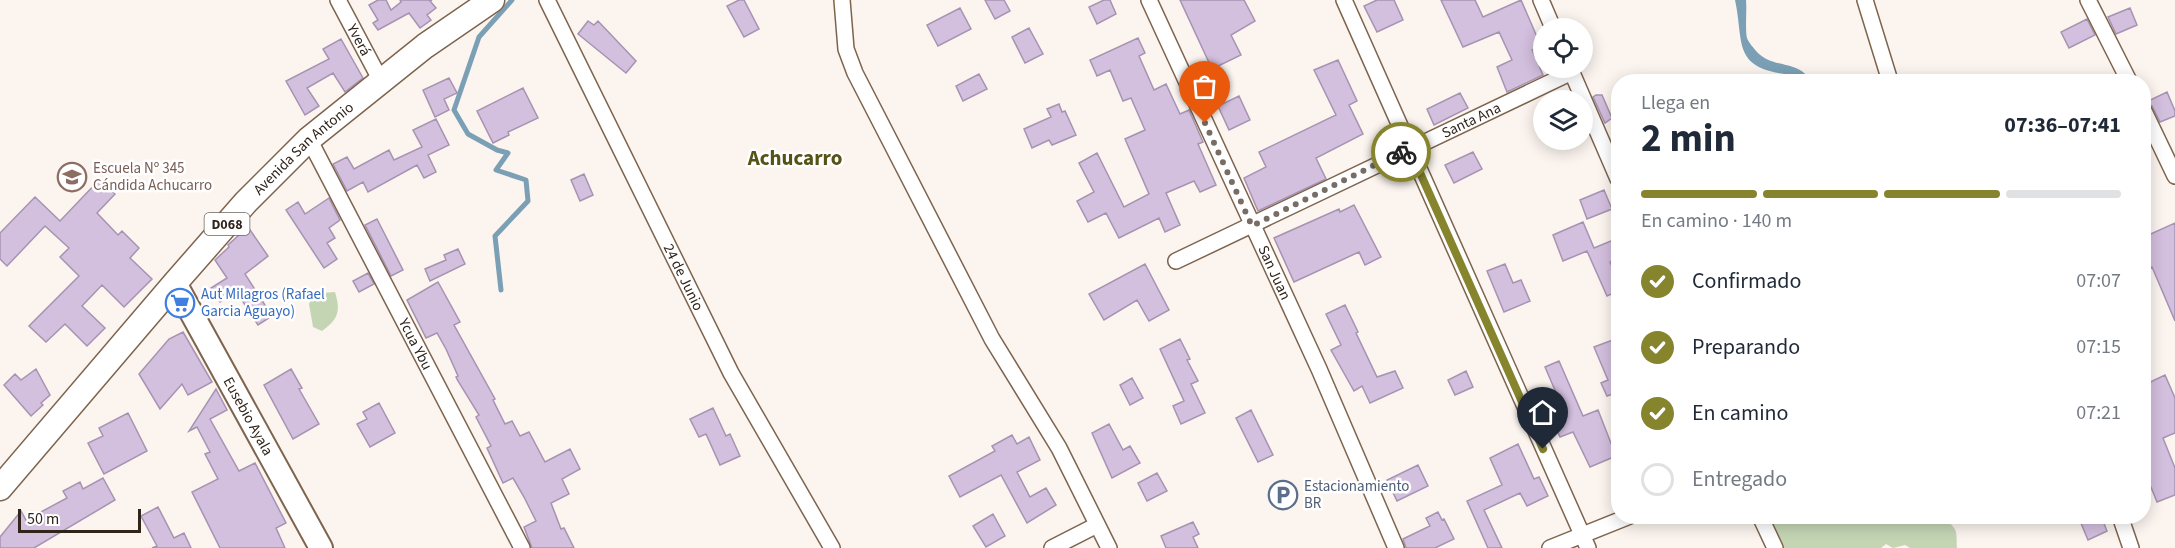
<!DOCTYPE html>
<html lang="es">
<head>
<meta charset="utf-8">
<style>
	:root { --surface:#fff; --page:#f2f2f3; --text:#1f2937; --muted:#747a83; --line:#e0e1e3; --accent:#86842d }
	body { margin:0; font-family:"Source Sans 3",sans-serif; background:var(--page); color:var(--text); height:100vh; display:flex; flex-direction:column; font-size:22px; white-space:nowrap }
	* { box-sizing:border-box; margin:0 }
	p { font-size:20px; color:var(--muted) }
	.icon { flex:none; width:33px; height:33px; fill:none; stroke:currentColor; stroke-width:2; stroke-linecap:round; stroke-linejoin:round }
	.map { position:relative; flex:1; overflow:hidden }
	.drawer { position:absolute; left:1611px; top:74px; width:540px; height:450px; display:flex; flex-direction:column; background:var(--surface); border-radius:24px; box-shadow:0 3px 15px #0003 }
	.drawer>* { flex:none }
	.fabs { position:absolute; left:1533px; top:18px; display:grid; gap:12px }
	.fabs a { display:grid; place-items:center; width:60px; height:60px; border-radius:50%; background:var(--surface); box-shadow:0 3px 15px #0003; font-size:30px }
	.scale { position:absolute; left:18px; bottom:15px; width:123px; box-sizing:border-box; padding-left:6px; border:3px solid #30241b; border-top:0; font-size:16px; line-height:21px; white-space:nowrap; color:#30241b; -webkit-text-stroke:4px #fff; paint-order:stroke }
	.pin { position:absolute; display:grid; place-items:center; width:51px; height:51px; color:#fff; margin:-62px -26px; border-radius:50% 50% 50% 0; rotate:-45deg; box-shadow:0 0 6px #0007 }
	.pin .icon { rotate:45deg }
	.courier { position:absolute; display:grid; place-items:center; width:60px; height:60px; margin:-30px; border:4px solid #86842d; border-radius:50%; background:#fff; color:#222; box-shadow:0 2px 8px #0007 }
	.head em { font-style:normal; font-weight:700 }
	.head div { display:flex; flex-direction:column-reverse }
	.head { display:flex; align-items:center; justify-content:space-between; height:102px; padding:0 30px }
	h1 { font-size:39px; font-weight:700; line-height:45px }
	.bar { display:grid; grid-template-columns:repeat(4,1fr); gap:9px 6px; align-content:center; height:72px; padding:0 30px }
	.bar i { height:8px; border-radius:4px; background:var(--line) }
	.bar .on { background:var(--accent) }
	.bar p { grid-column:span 4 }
	ol { padding:0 30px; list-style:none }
	li { display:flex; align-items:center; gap:18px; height:66px }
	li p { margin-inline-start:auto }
	li .icon { padding:6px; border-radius:50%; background:var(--accent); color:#fff; stroke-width:4 }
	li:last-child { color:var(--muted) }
	li i { width:33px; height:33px; border:3px solid var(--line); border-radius:50% }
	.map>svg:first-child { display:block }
</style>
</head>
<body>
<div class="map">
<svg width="2175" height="548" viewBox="0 0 2175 548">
	<rect width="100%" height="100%" fill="#fbf4ef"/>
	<path fill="#c4d5b4" d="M315 291 322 293 335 292C341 312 338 319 322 331L313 327 309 304Z
		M1760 516H1943C1946 521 1951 523 1954 528 1958 533 1956 542 1957 548H1910L1905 545 1893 548 1886 544 1881 548H1782Z"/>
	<path fill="#7ba0b5" d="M1735 0H1746C1747 9 1745 31 1747 38 1747 39 1751 45 1752 46 1770 72 1796 57 1811 81 1801 81 1795 76 1785 74 1732 67 1744 41 1735 0Z"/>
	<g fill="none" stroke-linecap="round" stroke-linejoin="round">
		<path stroke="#7ba0b5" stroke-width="5" d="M501 290 495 236 528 201 526 180 496 170 508 153 497 150 468 134 454 110 479 37 512 0"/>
	</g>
	<path fill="#d3bfde" stroke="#a793b1" stroke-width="1.5" d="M378 0H386L391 10 401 2 400 0H432L430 1 436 8 427 15 431 20 420 28 409 13 378 30 373 23 378 20 369 5Z
		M739 0H744L759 29 744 37 727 6Z
		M985 0H1004L1010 11 995 19Z
		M1104 0H1110L1116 14 1097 24 1089 7Z
		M1180 0H1244L1255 21 1231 35 1241 55 1212 69Z
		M1377 0H1394L1403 20 1377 32 1364 6Z
		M1441 0H1475L1483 17 1521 0 1541 46 1532 50 1543 75 1507 92 1497 67 1512 60 1499 32 1463 47Z
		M960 8 971 29 938 46 927 25Z
		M2130 8 2137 25 2116 34 2108 17Z
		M2087 19 2095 35 2069 48 2061 32Z
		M588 21 594 25 598 21 636 61 626 73 578 34Z
		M1029 28 1043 54 1025 63 1012 37Z
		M1138 38 1145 53 1139 56 1154 90 1166 84 1180 114 1189 110 1203 142 1198 144 1216 185 1200 192 1194 181 1166 193 1180 225 1165 232 1159 218 1119 238 1106 213 1088 222 1077 201 1094 192 1079 163 1097 153 1124 207 1149 194 1125 139 1145 130 1131 98 1123 101 1110 70 1097 76 1090 60Z
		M341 39 363 78 345 92 333 73 307 88 319 106 305 115 286 81 329 59 323 49Z
		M1338 60 1357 101 1349 105 1363 134 1316 158 1326 179 1258 211 1244 178 1266 167 1259 152 1336 115 1314 70Z
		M979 74 987 89 963 101 956 86Z
		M449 78 457 93 444 99 449 110 435 117 423 90Z
		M523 88 538 118 508 132 509 135 493 143 477 111Z
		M2167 92 2175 111V116L2160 122 2152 106 2146 102Z
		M1460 93 1468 108 1434 125 1427 109Z
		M1596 95H1602L1612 118 1605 123 1593 97Z
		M1239 96 1250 120 1229 130 1218 106Z
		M1059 104 1062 112 1065 111 1076 135 1052 145 1049 140 1032 148 1024 129 1051 117 1047 109Z
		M436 119 449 145 428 155 436 172 424 178 417 165 368 192 363 182 347 191 333 164 347 157 354 169 389 150 394 160 422 147 413 130Z
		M1473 152 1482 169 1454 183 1445 165Z
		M584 174 593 195 580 201 571 180Z
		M99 180 115 194 97 213 118 235 122 231 139 248 130 258 152 279 124 307 102 285 82 306 105 328 87 346 65 324 46 342 29 326 79 276 60 257 69 248 45 226 7 266 0 259V233L35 197 60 221Z
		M1604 190 1612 209 1587 219 1580 200Z
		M329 198 340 220 329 228 335 238 327 243 337 259 324 268 286 210 298 202 305 214Z
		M1354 205 1381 257 1365 265 1359 252 1294 282 1274 238 1339 209 1340 212Z
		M377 219 403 270 391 276 365 225Z
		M1583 222 1594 248 1618 238V259L1610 262 1618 281V291L1607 296 1587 251 1563 261 1553 235Z
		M2175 223V321L2152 267 2144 271V237Z
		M248 227 268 256 245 274 272 316 258 325 236 291 220 302 211 288 227 278 215 260 229 247 228 245Z
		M458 249 465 264 430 281 425 269 446 260 444 255Z
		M1145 264 1169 310 1149 321 1137 300 1104 320 1089 294Z
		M1505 264 1513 283 1521 280 1530 301 1504 312 1487 271Z
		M368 273 374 284 359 292 353 281Z
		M438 282 460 322 454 325 495 399 493 400 505 424 512 421 520 436 529 432 545 462 570 449 580 469 562 479 569 494 551 503 561 529 564 528 574 548H532L524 527 536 521 524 497 513 478 503 483 487 448 491 446 476 417 479 415 458 381 456 377 458 376 446 349 437 333 426 338 407 300Z
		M1345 305 1358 332 1356 333 1377 377 1395 371 1403 388 1370 403 1362 386 1354 391 1331 350 1341 345 1326 314Z
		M183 332 212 382 188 395 182 384 160 409 139 374 169 339Z
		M1618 338V406L1613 394 1607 396 1601 383 1608 380 1594 347Z
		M1180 339 1190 359 1187 360 1198 381 1191 384 1205 413 1181 424 1173 406 1184 401 1160 349Z
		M1559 361 1583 416 1598 410 1616 456 1590 467 1573 432 1560 437 1544 400 1557 395 1545 367Z
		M36 369 50 395 41 403 43 405 31 416 4 385 15 374 21 380Z
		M291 369 302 388 299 389 319 424 293 439 264 385Z
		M1466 371 1473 387 1455 395 1448 380Z
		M2165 375 2175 398V433L2163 438 2175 468V495L2157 502 2144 470V385Z
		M1132 378 1143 398 1130 405 1120 385Z
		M216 389 227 410 210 419 239 471 255 463 286 523 276 528 285 548H220L192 492 218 479 205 454 210 452 197 427 189 431Z
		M379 403 395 433 370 447 357 424 367 419 363 412Z
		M713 408 726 436 730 434 740 456 720 465 706 434 699 437 690 419Z
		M1251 410 1273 455 1258 462 1236 418Z
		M128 413 147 451 104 474 88 443 103 436 99 428Z
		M1109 424 1123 450 1130 446 1140 463 1112 478 1092 433Z
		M1012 435 1017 444 1029 437 1040 460 1017 472 1030 497 1046 488 1056 505 1027 523 1001 475 960 497 949 476 995 451 992 446Z
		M1518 444 1534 479 1539 477 1548 496 1527 506 1520 493 1484 510 1502 548H1488L1467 501 1502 485 1490 458Z
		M1418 465 1428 486 1397 501 1387 480Z
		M1157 473 1167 491 1147 501 1138 483Z
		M103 478 115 500 34 548H0V537L21 511 26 520 67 498 63 491 80 482 83 489Z
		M158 507 174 538 184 533 191 548H152L157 546 141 516Z
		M1438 512 1442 520 1444 519 1454 539 1435 548H1406L1403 539 1430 526 1426 518Z
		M993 514 1005 536 986 547 973 526Z
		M2078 516H2101L2107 531 2088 540Z
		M1193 522 1199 534 1193 537 1198 548H1166L1161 536Z"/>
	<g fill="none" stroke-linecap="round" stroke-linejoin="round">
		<g stroke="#7e644d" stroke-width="18">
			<g id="street">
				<path id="s1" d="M338 0 381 81"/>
				<path id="s2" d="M547 0 731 373 832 548"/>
				<path d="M842 0 846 49 855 73 992 339 1059 448 1109 548"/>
				<path id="s3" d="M1149 0 1319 369 1396 548"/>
				<path d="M1344 0 1588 548"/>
				<path d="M1541 0 1553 28"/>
				<path d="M1865 0 1890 81"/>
				<path d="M2088 0 2129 81"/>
				<path d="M1570 68 1618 179"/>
				<path d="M2144 111 2175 176"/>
				<path id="s4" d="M309 139 522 548"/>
				<path id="s5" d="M1176 261 1572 72"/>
				<path d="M1760 516 1775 548"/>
				<path d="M2120 516 2131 548"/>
				<path d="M1052 548 1097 525"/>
				<path d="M1550 548 1630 516"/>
			</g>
		</g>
		<g stroke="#7e644d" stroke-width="26">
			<g id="secondary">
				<path id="s6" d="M175 283 321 548"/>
			</g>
		</g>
		<g stroke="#7e644d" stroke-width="27">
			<g id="primary">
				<path id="s7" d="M0 488 175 283 246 202 309 139 425 46 492 0"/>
			</g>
		</g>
		<use href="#street" stroke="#fff" stroke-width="15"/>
		<use href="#secondary" stroke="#fff" stroke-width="22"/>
		<use href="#primary" stroke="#fff" stroke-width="24"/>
	</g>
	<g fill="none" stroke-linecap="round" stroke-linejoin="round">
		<path stroke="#776d65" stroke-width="6" stroke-dasharray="0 10.8" d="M1205 123 1252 226 1401 152"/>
		<path stroke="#86842d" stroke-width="8" d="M1401 152 1409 148 1543 449"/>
	</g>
	<defs>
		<g id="school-ring" transform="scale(1.5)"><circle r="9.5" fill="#fff" stroke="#8d6e63" stroke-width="1.5"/><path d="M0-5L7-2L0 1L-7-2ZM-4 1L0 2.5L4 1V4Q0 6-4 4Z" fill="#8d6e63"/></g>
		<g id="supermarket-ring" transform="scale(1.5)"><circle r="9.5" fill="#fff" stroke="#3f7fe0" stroke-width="1.5"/><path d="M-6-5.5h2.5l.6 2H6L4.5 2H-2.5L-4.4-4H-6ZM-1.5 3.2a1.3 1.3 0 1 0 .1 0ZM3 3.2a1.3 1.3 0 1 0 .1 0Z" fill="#3f7fe0"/></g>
		<g id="parking-ring" transform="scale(1.5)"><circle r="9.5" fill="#fff" stroke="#5c6f8a" stroke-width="1.5"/><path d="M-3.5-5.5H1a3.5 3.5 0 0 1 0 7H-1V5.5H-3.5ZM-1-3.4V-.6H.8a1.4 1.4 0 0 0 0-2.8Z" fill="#5c6f8a"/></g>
	</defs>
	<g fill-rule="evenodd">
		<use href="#school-ring" x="72" y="177"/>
		<use href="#supermarket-ring" x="180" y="303"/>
		<use href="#parking-ring" x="1283" y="495"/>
	</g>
	<g text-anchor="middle" stroke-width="5" stroke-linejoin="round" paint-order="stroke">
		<rect fill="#fff" stroke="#6e665f" stroke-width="1.5" x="204.5" y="213" width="45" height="22" rx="4.5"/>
		<g font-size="14" font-weight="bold" fill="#30241b">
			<text x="227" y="229">D068</text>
		</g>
		<g font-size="15" fill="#30241b" stroke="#fff">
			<text dy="5" stroke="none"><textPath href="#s1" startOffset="45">Yverá</textPath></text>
			<text dy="5" stroke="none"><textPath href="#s5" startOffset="327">Santa Ana</textPath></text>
			<text dy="5" stroke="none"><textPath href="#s7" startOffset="456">Avenida San Antonio</textPath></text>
			<text dy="5" stroke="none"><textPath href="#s3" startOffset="300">San Juan</textPath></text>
			<text dy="5" stroke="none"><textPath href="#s2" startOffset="309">24 de Junio</textPath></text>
			<text dy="5" stroke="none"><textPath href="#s4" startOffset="231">Ycua Ybu</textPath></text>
			<text dy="5" stroke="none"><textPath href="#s6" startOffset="152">Eusebio Ayala</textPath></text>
		</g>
		<g font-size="15" fill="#785e54" stroke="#fff" text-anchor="start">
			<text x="93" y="173">Escuela Nº 345<tspan x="93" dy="17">Cándida Achucarro</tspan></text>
		</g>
		<g font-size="15" fill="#366cbe" stroke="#fff" text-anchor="start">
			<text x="201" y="299">Aut Milagros (Rafael<tspan x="201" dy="17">Garcia Aguayo)</tspan></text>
		</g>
		<g font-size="15" fill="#4e5e75" stroke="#fff" text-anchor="start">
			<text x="1304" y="491">Estacionamiento<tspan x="1304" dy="17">BR</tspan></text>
		</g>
		<g font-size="21" font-weight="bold" fill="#555317" stroke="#fff">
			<text x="795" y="165">Achucarro</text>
		</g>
	</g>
</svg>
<div class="fabs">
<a><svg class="icon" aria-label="locate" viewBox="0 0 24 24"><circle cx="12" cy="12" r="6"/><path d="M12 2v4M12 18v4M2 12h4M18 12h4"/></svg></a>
<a><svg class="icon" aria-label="layers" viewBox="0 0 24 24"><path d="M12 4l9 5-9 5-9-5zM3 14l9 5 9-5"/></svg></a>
</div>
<div class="scale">50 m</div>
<div class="pin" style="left:1205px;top:123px;background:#ea580c"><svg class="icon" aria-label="bag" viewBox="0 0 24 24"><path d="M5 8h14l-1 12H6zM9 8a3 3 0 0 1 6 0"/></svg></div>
<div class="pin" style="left:1543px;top:449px;background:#1f2937"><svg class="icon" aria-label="home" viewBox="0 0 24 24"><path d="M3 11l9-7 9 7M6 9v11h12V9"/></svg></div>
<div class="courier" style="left:1401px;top:152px"><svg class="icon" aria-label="bike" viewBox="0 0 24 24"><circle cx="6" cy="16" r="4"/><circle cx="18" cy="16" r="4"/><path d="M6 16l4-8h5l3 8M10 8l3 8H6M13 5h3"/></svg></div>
<section class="drawer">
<div class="head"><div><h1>2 min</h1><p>Llega en</p></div><em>07:36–07:41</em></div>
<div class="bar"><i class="on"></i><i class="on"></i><i class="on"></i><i></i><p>En camino · 140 m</p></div>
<ol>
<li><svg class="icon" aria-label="check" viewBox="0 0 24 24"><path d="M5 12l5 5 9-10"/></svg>Confirmado<p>07:07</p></li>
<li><svg class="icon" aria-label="check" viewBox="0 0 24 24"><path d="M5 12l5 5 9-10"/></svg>Preparando<p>07:15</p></li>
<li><svg class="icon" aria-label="check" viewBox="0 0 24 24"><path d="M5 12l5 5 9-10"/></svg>En camino<p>07:21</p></li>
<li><i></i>Entregado</li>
</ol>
</section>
</div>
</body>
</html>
